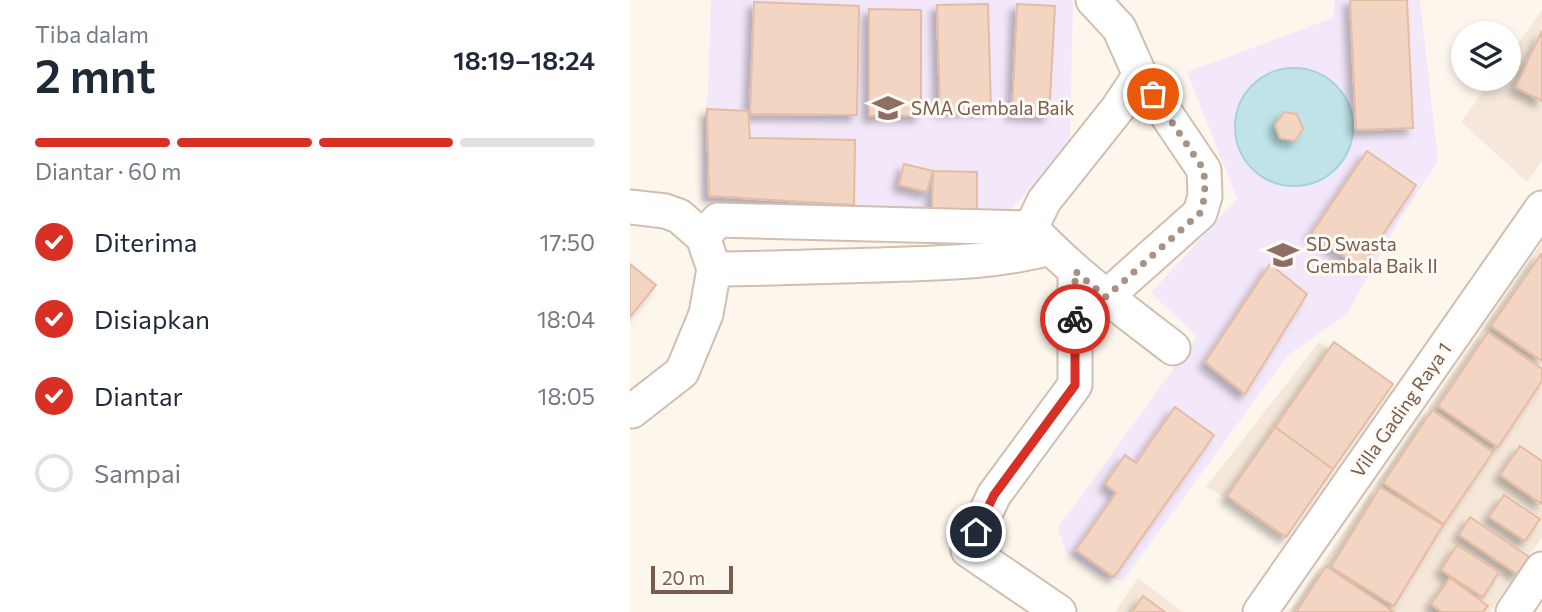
<!DOCTYPE html>
<html lang="id">
<head>
<meta charset="utf-8">
<style>
	:root { --surface:#fff; --page:#f2f2f3; --text:#1f2937; --muted:#747a83; --line:#e0e1e3; --accent:#d93025 }
	body { margin:0; font-family:Commissioner,sans-serif; background:var(--page); color:var(--text); height:100vh; display:flex; flex-direction:column; font-size:26px; white-space:nowrap }
	* { box-sizing:border-box; margin:0 }
	p { font-size:23px; color:var(--muted) }
	.icon { flex:none; width:38px; height:38px; fill:none; stroke:currentColor; stroke-width:2; stroke-linecap:round; stroke-linejoin:round }
	.map { position:relative; flex:1; overflow:hidden }
	.drawer { display:flex; flex-direction:column; background:var(--surface); width:630px }
	.drawer>* { flex:none }
	.fabs { position:absolute; left:821px; top:21px; display:grid; gap:14px }
	.fabs a { display:grid; place-items:center; width:70px; height:70px; border-radius:50%; background:var(--surface); box-shadow:0 4px 10px #0003; font-size:35px }
	.scale { position:absolute; left:21px; bottom:18px; width:82px; box-sizing:border-box; padding-left:7px; border:4px solid #7a5c4d; border-top:0; font-size:19px; line-height:24px; white-space:nowrap; color:#7a5c4d; -webkit-text-stroke:5px #fffaf3; paint-order:stroke }
	.pin { position:absolute; display:grid; place-items:center; width:60px; height:60px; color:#fff; margin:-30px; border:4px solid #fff; border-radius:50%; box-shadow:0 2px 7px #0007 }
	.courier { position:absolute; display:grid; place-items:center; width:70px; height:70px; margin:-35px; border:5px solid #d93025; border-radius:50%; background:#fff; color:#222; box-shadow:0 2px 9px #0007 }
	.headline em { font-style:normal; font-weight:600 }
	.headline div { display:flex; flex-direction:column-reverse }
	.headline { display:flex; align-items:center; justify-content:space-between; height:119px; padding:0 35px }
	h1 { font-size:46px; font-weight:600; line-height:52px }
	.bar { display:grid; grid-template-columns:repeat(4,1fr); gap:10px 7px; align-content:center; height:84px; padding:0 35px }
	.bar i { height:9px; border-radius:5px; background:var(--line) }
	.bar .current { background:var(--accent) }
	.bar p { grid-column:span 4 }
	ol { padding:0 35px; list-style:none }
	li { display:flex; align-items:center; gap:21px; height:77px }
	li p { margin-inline-start:auto }
	li .icon { padding:7px; border-radius:50%; background:var(--accent); color:#fff; stroke-width:4 }
	li:last-child { color:var(--muted) }
	li i { width:38px; height:38px; border:4px solid var(--line); border-radius:50% }
	main { display:flex; flex:1; min-height:0 }
	.map>svg:first-child { display:block }
</style>
</head>
<body>
<main>
<section class="drawer">
<div class="headline"><div><h1>2 mnt</h1><p>Tiba dalam</p></div><em>18:19–18:24</em></div>
<div class="bar"><i class="current"></i><i class="current"></i><i class="current"></i><i></i><p>Diantar · 60 m</p></div>
<ol>
<li><svg class="icon" aria-label="check" viewBox="0 0 24 24"><path d="M5 12l5 5 9-10"/></svg>Diterima<p>17:50</p></li>
<li><svg class="icon" aria-label="check" viewBox="0 0 24 24"><path d="M5 12l5 5 9-10"/></svg>Disiapkan<p>18:04</p></li>
<li><svg class="icon" aria-label="check" viewBox="0 0 24 24"><path d="M5 12l5 5 9-10"/></svg>Diantar<p>18:05</p></li>
<li><i></i>Sampai</li>
</ol>
</section>
<div class="map">
<svg width="912" height="612" viewBox="0 0 912 612">
	<defs>
		<filter id="shadow"><feDropShadow dx="-6" dy="6" stdDeviation="3.5" flood-color="#0004"/></filter>
	</defs>
	<rect width="100%" height="100%" fill="#fdf6ec"/>
	<path fill="#f5e8da" d="M912 10V160L897 182 831 122 862 79H878L879 56Z
		M912 242V537L860 612H659Z
		M689 342 757 390 659 533 576 487Z
		M508 578 553 612H485Z"/>
	<path fill="#f3e8fa" d="M81 0H443L440 145 372 219 71 201 73 124 78 92Z
		M705 0H790L808 161 771 217 717 314 657 356 493 581 470 575 436 553 428 528 567 336 521 293 607 199 557 72 703 18Z"/>
	<path fill="#bfe3e8" stroke="#a5d3da" stroke-width="2" d="M605 127a59 59 0 1 1 118 0a59 59 0 1 1-118 0Z"/>
	<path fill="#f3d5c3" stroke="#e6bba3" stroke-width="2" filter="url(#shadow)" d="M720 0H777L783 128 726 130Z
		M124 2 229 6 227 115 120 114Z
		M358 4 361 110 310 111 307 5Z
		M387 4 425 6 419 116 382 114Z
		M239 9 291 10V116H239Z
		M912 31V101L885 87Z
		M77 109 118 111 120 138 225 140 224 205 79 196Z
		M654 112 667 114 673 129 665 141 650 138 645 125Z
		M737 151 786 185 731 267 681 234Z
		M274 164 303 171 297 192 269 185Z
		M303 171 347 172V209H302Z
		M911 254 912 255V361L861 326Z
		M0 264 26 285 0 317Z
		M640 264 677 294 615 394 575 362Z
		M858 332 912 369V381L868 447 808 406Z
		M704 342 763 384 703 469 645 427Z
		M545 407 584 435 484 577 446 550 486 493 475 484 495 455 506 463Z
		M802 410 863 452 814 524 753 483Z
		M645 427 703 469 656 537 597 496Z
		M890 446 912 461V504L870 475Z
		M750 487 813 525 764 606 701 567Z
		M874 495 910 519 895 541 859 517Z
		M840 517 899 557 887 574 829 535Z
		M827 545 869 572 853 597 811 570Z
		M696 566 764 612H666Z
		M820 578 858 606 853 612H812L801 604Z
		M513 596 535 612H502Z"/>
	<g fill="none" stroke-linecap="round" stroke-linejoin="round">
		<g stroke="#d1beb0" stroke-width="37">
			<path id="minor" d="M0 207 35 211 49 216 73 237 84 269C140 269 195 266 250 265 307 263 365 263 420 248
				M401 228 414 201 488 108 510 75 489 28 463 0
				M73 237 88 220 401 228C444 274 494 310 543 348
				M476 297 570 213 575 196 574 170 510 75
				M0 411H2L52 372 76 314 84 269
				M429 612 338 550 364 495 445 385V271
				M630 612 912 208
				M883 612 912 569"/>
		</g>
		<use href="#minor" stroke="#fff" stroke-width="33"/>
	</g>
	<g fill="none" stroke-linecap="round" stroke-linejoin="round">
		<path stroke="#a89285" stroke-width="7" stroke-dasharray="0 12.6" d="M445 319V271L476 297 570 213 575 196 574 170 523 94"/>
		<path stroke="#d93025" stroke-width="9" d="M346 532 364 495 445 385V319"/>
	</g>
	<defs>
		<g id="school-bare" transform="scale(2.415)"><path d="M0-5L7-2L0 1L-7-2ZM-4 1L0 2.5L4 1V4Q0 6-4 4Z" fill="#8d6e63" stroke="#fffaf3" stroke-width="2.5" paint-order="stroke"/></g>
	</defs>
	<g fill-rule="evenodd">
		<use href="#school-bare" x="258" y="108"/>
		<use href="#school-bare" x="653" y="255"/>
	</g>
	<g text-anchor="middle" stroke-width="6" stroke-linejoin="round" paint-order="stroke">
		<g font-size="19" fill="#785e54" stroke="#fffaf3" text-anchor="start">
			<text x="281" y="115">SMA Gembala Baik</text>
			<text x="676" y="251">SD Swasta<tspan x="676" dy="22">Gembala Baik II</tspan></text>
		</g>
		<g font-size="19" fill="#7a5c4d" stroke="#fffaf3">
			<text transform="translate(771 410) rotate(-55)" y="7">Villa Gading Raya 1</text>
		</g>
	</g>
</svg>
<div class="fabs">
<a><svg class="icon" aria-label="layers" viewBox="0 0 24 24"><path d="M12 4l9 5-9 5-9-5zM3 14l9 5 9-5"/></svg></a>
</div>
<div class="scale">20 m</div>
<div class="pin" style="left:523px;top:94px;background:#ea580c"><svg class="icon" aria-label="bag" viewBox="0 0 24 24"><path d="M5 8h14l-1 12H6zM9 8a3 3 0 0 1 6 0"/></svg></div>
<div class="pin" style="left:346px;top:532px;background:#1f2937"><svg class="icon" aria-label="home" viewBox="0 0 24 24"><path d="M3 11l9-7 9 7M6 9v11h12V9"/></svg></div>
<div class="courier" style="left:445px;top:319px"><svg class="icon" aria-label="bike" viewBox="0 0 24 24"><circle cx="6" cy="16" r="4"/><circle cx="18" cy="16" r="4"/><path d="M6 16l4-8h5l3 8M10 8l3 8H6M13 5h3"/></svg></div>
</div>
</main>
</body>
</html>
